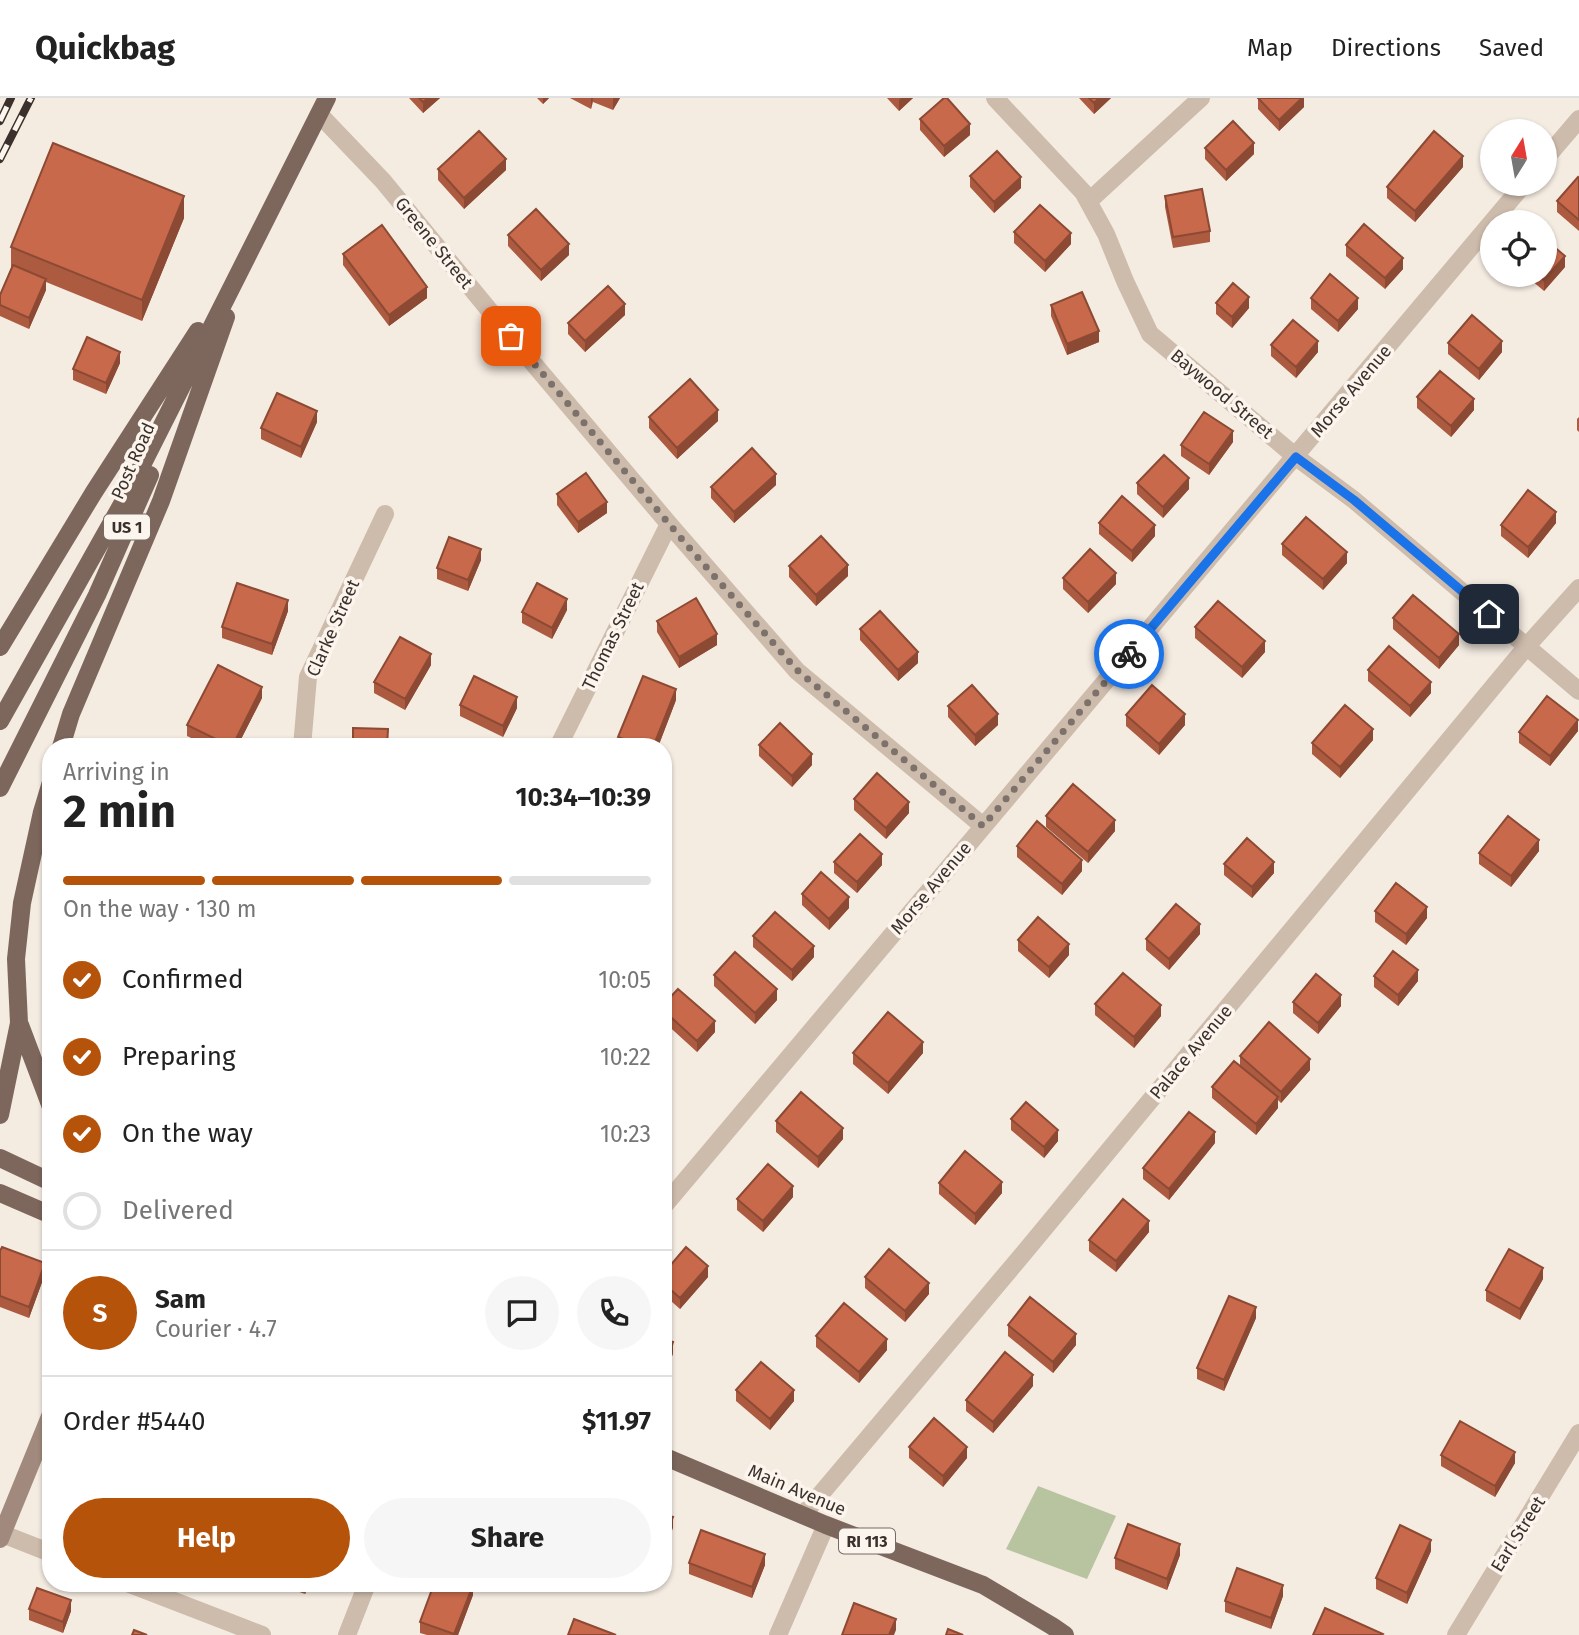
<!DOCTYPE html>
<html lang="en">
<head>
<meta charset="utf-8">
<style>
	:root { --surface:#fff; --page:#f6f6f6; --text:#222; --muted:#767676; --line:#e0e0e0; --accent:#b45309 }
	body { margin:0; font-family:"Fira Sans",sans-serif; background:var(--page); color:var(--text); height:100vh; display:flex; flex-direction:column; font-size:26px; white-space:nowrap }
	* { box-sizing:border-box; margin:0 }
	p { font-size:23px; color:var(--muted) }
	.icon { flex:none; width:38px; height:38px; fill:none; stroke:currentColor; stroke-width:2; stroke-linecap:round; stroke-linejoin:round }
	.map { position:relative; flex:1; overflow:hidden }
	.side { position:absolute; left:42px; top:640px; width:630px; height:854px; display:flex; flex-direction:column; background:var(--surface); border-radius:28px; box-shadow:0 2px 5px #0004 }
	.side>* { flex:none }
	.needle { width:46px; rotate:11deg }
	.tools { position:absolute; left:1480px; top:21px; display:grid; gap:14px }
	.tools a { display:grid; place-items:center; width:77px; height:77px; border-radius:50%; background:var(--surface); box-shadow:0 2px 5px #0004; font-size:35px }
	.pin { position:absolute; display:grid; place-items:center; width:60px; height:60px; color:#fff; margin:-30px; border-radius:14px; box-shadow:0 4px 10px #0006 }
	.courier { position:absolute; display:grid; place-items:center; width:70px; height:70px; margin:-35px; border:5px solid #1a73e8; border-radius:50%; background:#fff; color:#222; box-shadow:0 2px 9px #0007 }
	.overview em { font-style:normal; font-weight:700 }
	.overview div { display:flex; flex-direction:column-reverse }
	.overview { display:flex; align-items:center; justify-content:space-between; height:119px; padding:0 21px }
	h1 { font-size:46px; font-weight:700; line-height:52px }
	.bar { display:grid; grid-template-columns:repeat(4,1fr); gap:10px 7px; align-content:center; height:84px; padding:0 21px }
	.bar i { height:9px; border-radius:5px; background:var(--line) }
	.bar .active { background:var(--accent) }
	.bar p { grid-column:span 4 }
	.line { display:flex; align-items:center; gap:18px; padding:0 21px; border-top:2px solid var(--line) }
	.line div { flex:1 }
	.round { display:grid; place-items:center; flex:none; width:74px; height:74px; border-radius:37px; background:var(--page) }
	ol { padding:0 21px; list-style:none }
	li { display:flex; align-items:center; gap:21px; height:77px }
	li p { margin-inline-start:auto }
	li .icon { padding:7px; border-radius:50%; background:var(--accent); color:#fff; stroke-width:4 }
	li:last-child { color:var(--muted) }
	li i { width:38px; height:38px; border:4px solid var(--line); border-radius:50% }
	.action { display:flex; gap:14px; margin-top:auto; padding:14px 21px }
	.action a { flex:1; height:80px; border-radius:42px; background:var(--accent); color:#fff; font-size:28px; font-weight:700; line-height:80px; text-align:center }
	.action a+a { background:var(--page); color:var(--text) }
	header { display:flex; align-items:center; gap:42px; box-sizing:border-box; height:98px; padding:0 35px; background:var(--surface); border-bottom:2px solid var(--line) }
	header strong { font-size:33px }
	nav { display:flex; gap:38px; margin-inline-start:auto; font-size:24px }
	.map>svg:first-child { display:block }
</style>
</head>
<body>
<header>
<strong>Quickbag</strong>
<nav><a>Map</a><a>Directions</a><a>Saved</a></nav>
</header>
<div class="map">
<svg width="1579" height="1537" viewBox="0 0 1579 1537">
	<rect width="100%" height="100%" fill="#f4ebe1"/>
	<path fill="#b8c4a0" d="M1038 1388 1116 1418 1087 1481 1006 1451Z"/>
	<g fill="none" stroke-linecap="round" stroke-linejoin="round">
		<path stroke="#cdbbac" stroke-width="18" d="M995 0 1083 94 1106 136 1125 183 1150 236 1296 359 1354 402 1579 593
			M319 16 383 83 527 258 669 426 797 573 983 728
			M1545 61 1579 21
			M1089 103 1201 0
			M302 649 308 579 385 416
			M558 649 669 426
			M663 1109 1524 86
			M803 1417 1023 1156 1527 548 1579 490
			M0 1435 51 1455
			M130 1486 262 1537
			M347 1537 367 1486
			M778 1537 826 1427
			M1456 1537 1579 1335"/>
		<path stroke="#a18a7d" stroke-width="18" d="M0 1441 51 1316"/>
		<path stroke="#7d675c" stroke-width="18" d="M0 549 94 394 198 233
			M0 623 126 399 327 0
			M61 649 71 616 161 403 226 219
			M0 690 97 497 150 377
			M20 927 51 1009
			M0 1017 19 925 16 861 22 805 42 714 51 684
			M0 1060 51 1084
			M0 1095 51 1117
			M663 1358 826 1427 983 1487 1052 1528 1065 1537"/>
		<g stroke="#3b302b" stroke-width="8">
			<path id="rail" d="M0 23 11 0
				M0 61 31 0"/>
		</g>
		<use href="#rail" stroke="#fbf5ee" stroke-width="5" stroke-dasharray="16" stroke-linecap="butt"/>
	</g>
	<path fill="#ac5a40" d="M409 0H440L423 15Z
		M537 0H549L543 6Z
		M570 0H620L613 12 593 4 591 11Z
		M887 0H913L899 13Z
		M1079 0H1111L1094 16Z
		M1258 0H1304V9L1279 33 1258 11Z
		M920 21 970 37 944 59 920 32Z
		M1205 50 1254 56 1226 83 1205 61Z
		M1463 69 1415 124 1387 100V89Z
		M438 71 506 72 464 111 438 82Z
		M970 78 1021 90 994 115 970 89Z
		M1579 80V133L1557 114V103Z
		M1165 98 1210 133V144L1173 150 1165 109Z
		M184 120 142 223 46 184V192L29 231 0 218V197L11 170V149Z
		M1014 134 1071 146 1045 174 1014 145Z
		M508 137 569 157 541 183 508 148Z
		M1346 147 1403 171 1385 191 1346 158Z
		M343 156 427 200 389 228 343 167Z
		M1565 169 1544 193 1525 177H1545Z
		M1311 200 1358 211 1338 234 1311 211Z
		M1216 205 1249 210 1232 230 1216 216Z
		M1051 207 1099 244 1067 257 1051 218Z
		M625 217 585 254 568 236V225Z
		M1448 245 1502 254 1479 282 1448 256Z
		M1271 247 1318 254 1296 280 1271 258Z
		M120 265 106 296 73 282V271Z
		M1417 299 1474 312 1451 339 1417 310Z
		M649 319 718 323 677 361 649 330Z
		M1579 319V334L1577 332V321Z
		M317 324 301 360 261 341V330Z
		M1233 344 1209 377 1181 358V347Z
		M1137 385 1189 391 1163 420 1137 396Z
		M776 387 734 425 711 400V389Z
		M557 396 607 415 578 435 557 407Z
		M1099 425 1155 438 1132 464 1099 436Z
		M1556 425 1528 460 1501 438V427Z
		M1282 446 1347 465 1323 492 1282 457Z
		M481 462 468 493 437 481V470Z
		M789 468 848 478 816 508 789 479Z
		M1063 480 1116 486 1088 515 1063 491Z
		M567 512 552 541 522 525V514Z
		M288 513 272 557 222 540V529Z
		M1393 520 1459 547 1439 571 1393 531Z
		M657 523 717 547 679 570 657 534Z
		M1195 529 1265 554 1242 580 1195 540Z
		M860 531 918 565 898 583 860 542Z
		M431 567 405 612 374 595V584Z
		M1368 572 1431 595 1410 619 1368 583Z
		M262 600 237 649H210L187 638V627Z
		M676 602 658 649H618V639Z
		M460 607 517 610 503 639 460 618Z
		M948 608 998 627 975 648 948 619Z
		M1126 617 1185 627 1159 657 1126 628Z
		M1578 633 1550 668 1519 645V634Z
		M1373 642 1340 680 1312 656V645Z
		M759 647 812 667 792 689 759 658Z
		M854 701 909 715 886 741 854 712Z
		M1046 718 1115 733 1088 765 1046 729Z
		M1017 748 1082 773 1062 797 1017 759Z
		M1539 753 1511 789 1479 766V755Z
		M834 764 882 767 857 795 834 775Z
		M1224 766 1274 775 1252 800 1224 777Z
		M802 796 849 810 829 832 802 807Z
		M1375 813 1427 820 1406 847 1375 824Z
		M1200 836 1169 872 1146 852V841Z
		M753 838 814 859 792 883 753 849Z
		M1018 842 1069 857 1049 880 1018 853Z
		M714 877 777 902 755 926 714 888Z
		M1374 878 1418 883 1398 908 1374 889Z
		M1293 904 1341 908 1318 936 1293 915Z
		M1095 906 1161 918 1134 950 1095 917Z
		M663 907 715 934 697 954 663 923Z
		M853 955H923L888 996 853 966Z
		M1240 958 1310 972 1281 1005 1278 1002V1010L1256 1037 1212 1000V989L1240 967Z
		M1011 1021 1058 1043 1044 1060 1011 1032Z
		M776 1023 843 1041 818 1070 776 1034Z
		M1215 1045 1169 1102 1143 1081V1070Z
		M939 1085 1002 1095 975 1127 939 1096Z
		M793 1099 763 1134 737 1112V1101Z
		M1149 1134 1116 1174 1089 1153V1142Z
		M0 1153 45 1176 29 1220 0 1209Z
		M663 1176 708 1179 680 1211 663 1196Z
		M865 1179 929 1196 905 1224 865 1190Z
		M1543 1181 1520 1222 1486 1203V1192Z
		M1256 1220 1224 1293 1197 1281V1270Z
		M1008 1227 1076 1247 1053 1275 1008 1238Z
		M816 1238 887 1252 859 1285 816 1249Z
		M663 1241 673 1255 665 1282H663Z
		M1033 1288 993 1335 966 1313V1302Z
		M736 1292 794 1303 770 1332 736 1303Z
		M909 1349 967 1360 943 1389 909 1360Z
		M1441 1357 1515 1365 1495 1399 1441 1368Z
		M1431 1453 1407 1506 1376 1491V1480Z
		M1180 1457 1167 1492 1115 1471V1460Z
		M689 1465 765 1467 752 1500 689 1476Z
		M277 1486H309L305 1496Z
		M473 1497 458 1537H427L420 1535V1524Z
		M1283 1498 1271 1531 1225 1514V1503Z
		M29 1511 71 1513 63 1535 29 1522Z"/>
	<path fill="#8c4a34" d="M428 0H440L423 15V4Z
		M543 0H549L543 6Z
		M591 0H593L591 11Z
		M613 0H620L613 12Z
		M901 0H913L899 13V2Z
		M1099 0H1111L1094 16V5Z
		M1302 0H1304V9L1279 33V22Z
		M970 26V37L944 59V48Z
		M1254 45V56L1226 83V72Z
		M1463 58V69L1415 124V113Z
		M506 61V72L464 111V100Z
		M1021 79V90L994 115V104Z
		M184 98V120L142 223V202Z
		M1071 135V146L1045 174V163Z
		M569 146V157L541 183V172Z
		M1565 158V169L1544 193V182Z
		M1403 160V171L1385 191V180Z
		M46 181V192L29 231V220Z
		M427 189V200L389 228V217Z
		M1249 199V210L1232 230V219Z
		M1358 200V211L1338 234V223Z
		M625 206V217L585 254V243Z
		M1099 233V244L1067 257V246Z
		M1318 243V254L1296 280V269Z
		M1502 243V254L1479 282V271Z
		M120 254V265L106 296V285Z
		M1474 301V312L1451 339V328Z
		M718 312V323L677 361V350Z
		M317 313V324L301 360V349Z
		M1233 333V344L1209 377V366Z
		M776 376V387L734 425V414Z
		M1189 380V391L1163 420V409Z
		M607 404V415L578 435V424Z
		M1556 414V425L1528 460V449Z
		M1155 427V438L1132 464V453Z
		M481 451V462L468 493V482Z
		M1347 454V465L1323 492V481Z
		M848 467V478L816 508V497Z
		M1116 475V486L1088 515V504Z
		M567 501V512L552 541V530Z
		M288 502V513L272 557V546Z
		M717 536V547L679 570V559Z
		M1459 536V547L1439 571V560Z
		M1265 543V554L1242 580V569Z
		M918 554V565L898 583V572Z
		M431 556V567L405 612V601Z
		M1431 584V595L1410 619V608Z
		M262 589V600L237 649H232Z
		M676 591V602L658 649H653Z
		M517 599V610L503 639V628Z
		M998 616V627L975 648V637Z
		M1185 616V627L1159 657V646Z
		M1578 622V633L1550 668V658Z
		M1373 631V642L1340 680V669Z
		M812 656V667L792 689V678Z
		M909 704V715L886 741V730Z
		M1115 722V733L1088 765V754Z
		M1539 742V753L1511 789V778Z
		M882 756V767L857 795V784Z
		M1082 762V773L1062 797V786Z
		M1274 764V775L1252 800V789Z
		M849 799V810L829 832V821Z
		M1427 809V820L1406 847V836Z
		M1200 826V836L1169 872V861Z
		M1069 846V857L1049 880V869Z
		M814 848V859L792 883V872Z
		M1418 872V883L1398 908V897Z
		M777 891V902L755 926V915Z
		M1341 897V908L1318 936V925Z
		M1161 907V918L1134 950V939Z
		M715 923V934L697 954V943Z
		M923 944V955L888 996V985Z
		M1310 961V972L1281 1005V994Z
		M1278 999V1010L1256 1037V1026Z
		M843 1030V1041L818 1070V1059Z
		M1058 1032V1043L1044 1060V1049Z
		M1215 1034V1045L1169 1102V1091Z
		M1002 1084V1095L975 1127V1116Z
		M793 1088V1099L763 1134V1123Z
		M1149 1123V1134L1116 1174V1163Z
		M45 1165V1176L29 1220V1209Z
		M708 1168V1179L680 1211V1200Z
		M1543 1170V1181L1520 1222V1211Z
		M929 1185V1196L905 1224V1213Z
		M1256 1209V1220L1224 1293V1282Z
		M1076 1236V1247L1053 1275V1264Z
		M887 1241V1252L859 1285V1274Z
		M673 1244V1255L665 1282V1271Z
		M1033 1277V1288L993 1335V1324Z
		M794 1292V1303L770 1332V1321Z
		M967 1349V1360L943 1389V1378Z
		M1515 1354V1365L1495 1399V1388Z
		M673 1419V1430L663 1456V1445Z
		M1431 1442V1453L1407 1506V1495Z
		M1180 1446V1457L1167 1492V1481Z
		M765 1456V1467L752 1500V1489Z
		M305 1486H309L305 1496Z
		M473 1487V1497L458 1537H454Z
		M1283 1487V1498L1271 1531V1520Z
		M71 1502V1513L63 1535V1524Z
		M896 1521V1532L894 1537H889Z"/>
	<path fill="#c8694b" stroke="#8c4a34" stroke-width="2" d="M419 0H428L423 4Z
		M944 0H947L970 26 944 48 920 21Z
		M1089 0H1099L1094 5Z
		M1258 0H1302L1279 22Z
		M1233 23 1254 45 1226 72 1205 50Z
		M479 33 506 61 464 100 438 71Z
		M1434 33 1463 58 1415 113 1387 89Z
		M53 45 184 98 142 202 11 149Z
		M997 53 1021 79 994 104 970 78Z
		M1578 79 1579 80V122L1557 103Z
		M1202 91 1210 133 1173 139 1165 98Z
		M1040 107 1071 135 1045 163 1014 134Z
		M536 111 569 146 541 172 508 137Z
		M1364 126 1403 160 1385 180 1346 147Z
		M382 127 427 189 389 217 343 156Z
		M1545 141 1565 158 1544 182 1538 177H1545Z
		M13 167 46 181 29 220 0 207V197Z
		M1330 176 1358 200 1338 223 1311 200Z
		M1233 185 1249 199 1232 219 1216 205Z
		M608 188 625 206 585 243 568 225Z
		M1082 194 1099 233 1067 246 1051 207Z
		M1472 217 1502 243 1479 271 1448 245Z
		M1293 222 1318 243 1296 269 1271 247Z
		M87 239 120 254 106 285 73 271Z
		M1440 273 1474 301 1451 328 1417 299Z
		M690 281 718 312 677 350 649 319Z
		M277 295 317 313 301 349 261 330Z
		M1204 314 1233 333 1209 366 1181 347Z
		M752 350 776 376 734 414 711 389Z
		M1164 357 1189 380 1163 409 1137 385Z
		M586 375 607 404 578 424 557 396Z
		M1528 392 1556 414 1528 449 1501 427Z
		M1122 398 1155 427 1132 453 1099 425Z
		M1306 419 1347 454 1323 481 1282 446Z
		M821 438 848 467 816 497 789 468Z
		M449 439 481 451 468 482 437 470Z
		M1090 451 1116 475 1088 504 1063 480Z
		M237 485 288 502 272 546 222 529Z
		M537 485 567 501 552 530 522 514Z
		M1413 497 1459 536 1439 560 1393 520Z
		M696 500 717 536 679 559 657 523Z
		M1218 503 1265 543 1242 569 1195 529Z
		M880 513 918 554 898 572 860 531Z
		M400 539 431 556 405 601 374 584Z
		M1389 548 1431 584 1410 608 1368 572Z
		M218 567 262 589 232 649 187 627Z
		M474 578 517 599 503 628 460 607Z
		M643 578 676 591 653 649H645L618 639Z
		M972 587 998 616 975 637 948 608Z
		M1152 587 1185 616 1159 646 1126 617Z
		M1547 598 1578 622 1550 658 1519 634Z
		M1345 607 1373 631 1340 669 1312 645Z
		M780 625 812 656 792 678 759 647Z
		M353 630 388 631 387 649H353Z
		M877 675 909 704 886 730 854 701Z
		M1073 686 1115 722 1088 754 1046 718Z
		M1508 718 1539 742 1511 778 1479 755Z
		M1037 723 1082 762 1062 786 1017 748Z
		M860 736 882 756 857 784 834 764Z
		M1247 740 1274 764 1252 789 1224 766Z
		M821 774 849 799 829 821 802 796Z
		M1396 785 1427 809 1406 836 1375 813Z
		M1176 806 1200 826 1169 861 1146 841Z
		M775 814 814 848 792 872 753 838Z
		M1038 819 1069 846 1049 869 1018 842Z
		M1393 853 1418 872 1398 897 1374 878Z
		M735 854 777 891 755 915 714 877Z
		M1123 875 1161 907 1134 939 1095 906Z
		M1316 876 1341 897 1318 925 1293 904Z
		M678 891 715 923 697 943 663 912V907Z
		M888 914 923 944 888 985 853 955Z
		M1269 924 1310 961 1281 994 1240 958Z
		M1234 963 1278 999 1256 1026 1212 989Z
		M801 994 843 1030 818 1059 776 1023Z
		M1026 1004 1058 1032 1044 1049 1011 1021Z
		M1189 1014 1215 1034 1169 1091 1143 1070Z
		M965 1053 1002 1084 975 1116 939 1085Z
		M768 1066 793 1088 763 1123 737 1101Z
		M1123 1101 1149 1123 1116 1163 1089 1142Z
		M2 1149 45 1165 29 1209 0 1198V1153Z
		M686 1149 708 1168 680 1200 663 1185V1176Z
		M889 1151 929 1185 905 1213 865 1179Z
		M1509 1151 1543 1170 1520 1211 1486 1192Z
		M1229 1198 1256 1209 1224 1282 1197 1270Z
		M1030 1199 1076 1236 1053 1264 1008 1227Z
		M844 1205 887 1241 859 1274 816 1238Z
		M663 1241 673 1244 665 1271H663Z
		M1005 1254 1033 1277 993 1324 966 1302Z
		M761 1264 794 1292 770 1321 736 1292Z
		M934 1320 967 1349 943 1378 909 1349Z
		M1460 1323 1515 1354 1495 1388 1441 1357Z
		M663 1416 673 1419 663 1445Z
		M1128 1426 1180 1446 1167 1481 1115 1460Z
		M1400 1427 1431 1442 1407 1495 1376 1480Z
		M701 1432 765 1456 752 1489 689 1465Z
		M1237 1470 1283 1487 1271 1520 1225 1503Z
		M434 1486 473 1487 454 1536 420 1524Z
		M37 1490 71 1502 63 1524 29 1511Z
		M854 1505 896 1521 889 1537H842Z
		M1325 1510 1383 1536 1382 1537H1313Z
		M574 1521 616 1537H568Z
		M948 1531 963 1537H946Z
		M134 1532 147 1537H132Z"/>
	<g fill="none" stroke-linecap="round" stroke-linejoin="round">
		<path stroke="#7c716b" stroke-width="7" stroke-dasharray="0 12.6" d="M511 238 686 446 797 572 983 728 1129 556"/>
		<path stroke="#1a73e8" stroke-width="9" d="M1129 556 1296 359 1354 402 1489 516"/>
	</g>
	<g text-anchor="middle" stroke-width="7" stroke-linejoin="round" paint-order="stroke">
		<g fill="#fbf5ee" stroke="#756b66" stroke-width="2">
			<rect x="104" y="416.5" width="46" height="25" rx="5"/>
			<rect x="839" y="1430.5" width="56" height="25" rx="5"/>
		</g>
		<g font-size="16" font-weight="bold" fill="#3b302b">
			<text x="127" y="435">US 1</text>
			<text x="867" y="1449">RI 113</text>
		</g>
		<g font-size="18" fill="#3b302b" stroke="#fbf5ee">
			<text transform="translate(434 145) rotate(51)" y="6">Greene Street</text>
			<text transform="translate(1351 293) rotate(-50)" y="6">Morse Avenue</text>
			<text transform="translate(1222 296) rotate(40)" y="6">Baywood Street</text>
			<text transform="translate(133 363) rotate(-66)" y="6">Post Road</text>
			<text transform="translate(333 530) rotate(-66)" y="6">Clarke Street</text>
			<text transform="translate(613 538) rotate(-64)" y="6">Thomas Street</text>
			<text transform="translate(931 790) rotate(-50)" y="6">Morse Avenue</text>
			<text transform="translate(1191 954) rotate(-50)" y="6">Palace Avenue</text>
			<text transform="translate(797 1392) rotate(23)" y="6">Main Avenue</text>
			<text transform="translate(1518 1436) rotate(-58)" y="6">Earl Street</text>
		</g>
	</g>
</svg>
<div class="tools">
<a><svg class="needle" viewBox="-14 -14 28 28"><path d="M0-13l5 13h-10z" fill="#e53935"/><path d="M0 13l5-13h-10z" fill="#767676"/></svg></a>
<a><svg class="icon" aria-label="locate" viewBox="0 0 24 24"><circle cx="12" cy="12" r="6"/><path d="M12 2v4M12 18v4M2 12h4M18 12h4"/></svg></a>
</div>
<div class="pin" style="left:511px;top:238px;background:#ea580c"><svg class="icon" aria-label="bag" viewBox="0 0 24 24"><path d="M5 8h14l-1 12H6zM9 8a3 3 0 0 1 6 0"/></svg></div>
<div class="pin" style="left:1489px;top:516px;background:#1f2937"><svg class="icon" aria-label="home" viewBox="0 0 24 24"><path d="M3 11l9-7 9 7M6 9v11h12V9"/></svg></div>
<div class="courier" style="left:1129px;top:556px"><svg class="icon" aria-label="bike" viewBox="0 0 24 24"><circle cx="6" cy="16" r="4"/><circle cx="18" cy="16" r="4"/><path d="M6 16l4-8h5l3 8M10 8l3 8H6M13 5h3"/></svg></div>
<section class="side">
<div class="overview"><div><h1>2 min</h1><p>Arriving in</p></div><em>10:34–10:39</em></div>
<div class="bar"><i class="active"></i><i class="active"></i><i class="active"></i><i></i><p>On the way · 130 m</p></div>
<ol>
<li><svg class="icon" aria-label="check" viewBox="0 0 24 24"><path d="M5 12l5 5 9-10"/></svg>Confirmed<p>10:05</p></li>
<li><svg class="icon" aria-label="check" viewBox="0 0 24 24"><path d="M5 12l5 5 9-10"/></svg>Preparing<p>10:22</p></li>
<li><svg class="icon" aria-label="check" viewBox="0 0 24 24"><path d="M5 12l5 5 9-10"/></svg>On the way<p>10:23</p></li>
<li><i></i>Delivered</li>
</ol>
<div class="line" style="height:126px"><b class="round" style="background:var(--accent);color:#fff">S</b><div><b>Sam</b><p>Courier · 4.7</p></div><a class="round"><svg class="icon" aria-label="chat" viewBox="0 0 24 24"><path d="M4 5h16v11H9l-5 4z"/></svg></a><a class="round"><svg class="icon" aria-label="phone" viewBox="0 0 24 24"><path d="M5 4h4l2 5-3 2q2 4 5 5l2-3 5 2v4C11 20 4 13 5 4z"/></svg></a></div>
<div class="line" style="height:91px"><div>Order #5440</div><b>$11.97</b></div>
<div class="action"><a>Help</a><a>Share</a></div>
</section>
</div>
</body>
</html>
